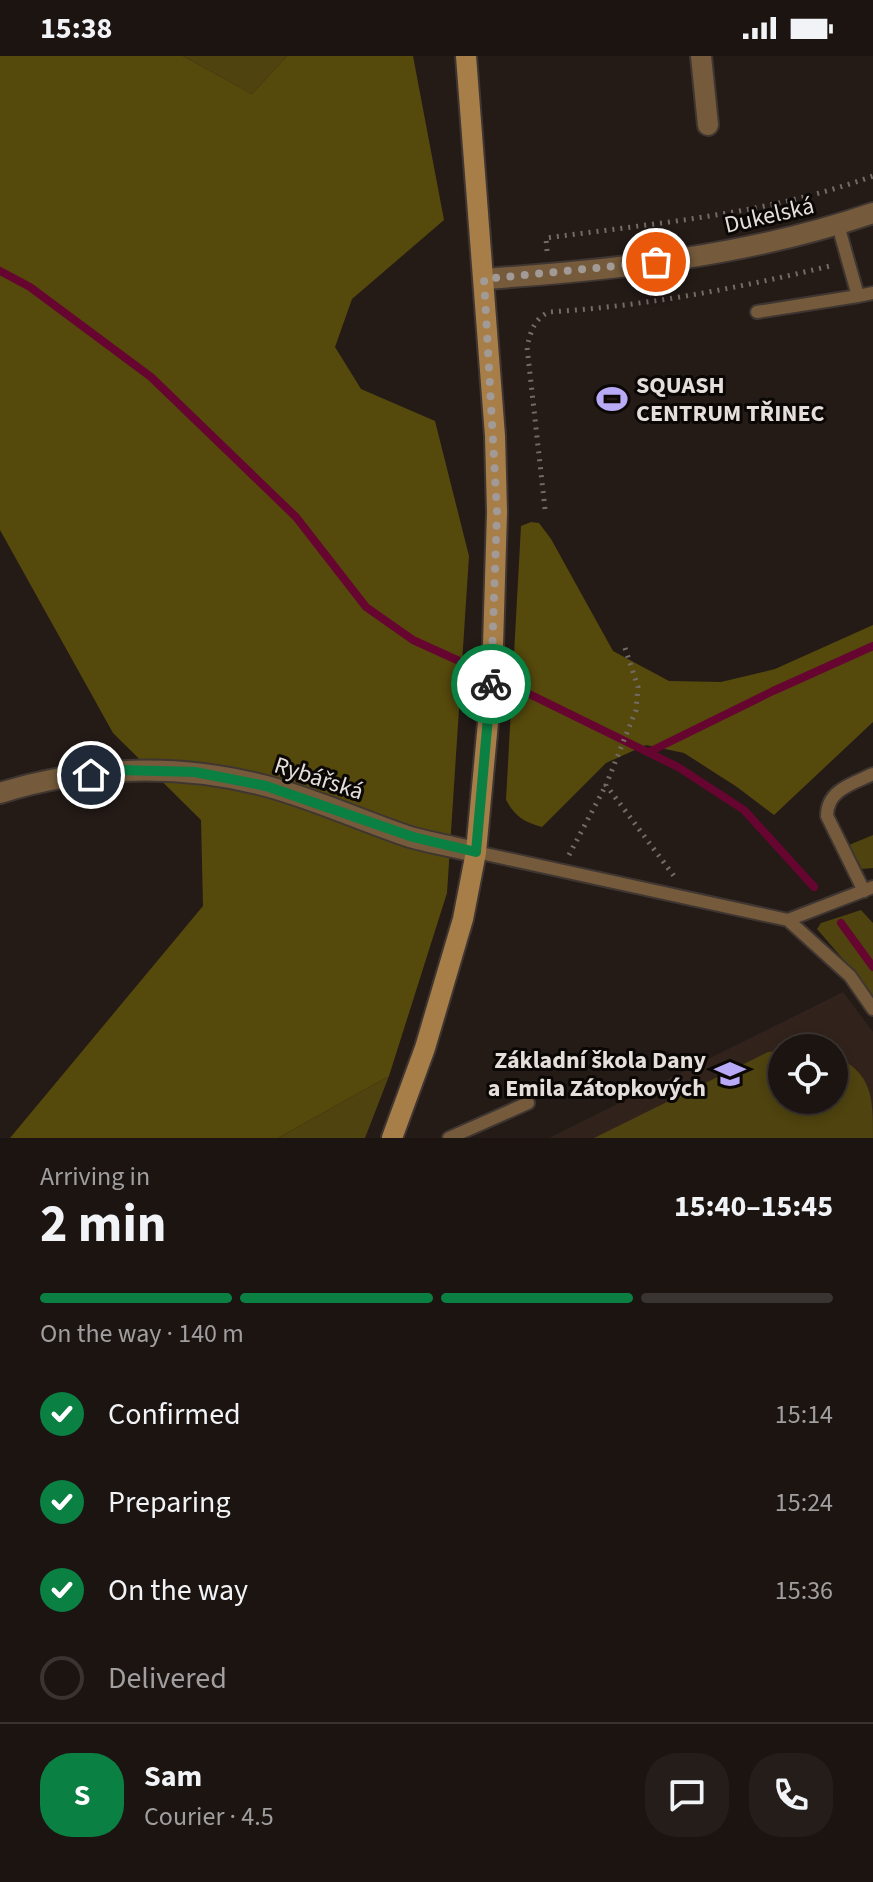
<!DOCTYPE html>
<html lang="en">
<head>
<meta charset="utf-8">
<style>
	:root { --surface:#1b1411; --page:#241d1a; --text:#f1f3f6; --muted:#a09e9f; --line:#393331; --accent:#0b8043 }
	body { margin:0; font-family:"Source Sans 3",sans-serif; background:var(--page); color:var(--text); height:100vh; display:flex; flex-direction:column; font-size:30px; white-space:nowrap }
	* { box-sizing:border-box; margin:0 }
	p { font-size:26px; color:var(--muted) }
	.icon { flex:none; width:44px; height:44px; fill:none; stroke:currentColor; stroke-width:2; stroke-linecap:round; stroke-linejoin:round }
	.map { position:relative; height:1082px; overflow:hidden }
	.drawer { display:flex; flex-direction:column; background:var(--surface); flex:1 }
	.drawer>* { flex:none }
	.fabs { position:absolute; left:768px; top:978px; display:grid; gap:16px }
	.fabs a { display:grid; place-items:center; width:80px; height:80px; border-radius:50%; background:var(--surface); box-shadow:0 4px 12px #0003,0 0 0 2px var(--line); font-size:40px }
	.pin { position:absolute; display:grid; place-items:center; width:68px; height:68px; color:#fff; margin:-34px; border:4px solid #fff; border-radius:50%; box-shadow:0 2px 8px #0007 }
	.courier { position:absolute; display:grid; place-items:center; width:80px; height:80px; margin:-40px; border:6px solid #0b8043; border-radius:50%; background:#fff; color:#222; box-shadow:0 2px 10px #0007 }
	.headline em { font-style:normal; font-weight:700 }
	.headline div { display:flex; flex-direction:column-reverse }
	.headline { display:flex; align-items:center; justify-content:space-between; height:136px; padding:0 40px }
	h1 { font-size:52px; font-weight:700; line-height:60px }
	.bar { display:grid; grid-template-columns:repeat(4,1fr); gap:12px 8px; align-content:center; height:96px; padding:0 40px }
	.bar i { height:10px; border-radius:6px; background:var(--line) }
	.bar .selected { background:var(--accent) }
	.bar p { grid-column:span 4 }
	.line { display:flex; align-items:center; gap:20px; padding:0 40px; border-top:2px solid var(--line) }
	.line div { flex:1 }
	.round { display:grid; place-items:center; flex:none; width:84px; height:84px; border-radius:32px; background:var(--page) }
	ol { padding:0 40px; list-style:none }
	li { display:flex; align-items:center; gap:24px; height:88px }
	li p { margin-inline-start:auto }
	li .icon { padding:8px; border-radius:50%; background:var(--accent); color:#fff; stroke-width:4 }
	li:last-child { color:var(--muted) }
	li i { width:44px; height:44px; border:4px solid var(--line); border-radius:50% }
	.status { display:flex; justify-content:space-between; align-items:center; height:56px; padding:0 40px; background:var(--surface); direction:ltr }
	.status svg { height:22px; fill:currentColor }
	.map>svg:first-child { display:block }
</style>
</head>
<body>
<div class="status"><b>15:38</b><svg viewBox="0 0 49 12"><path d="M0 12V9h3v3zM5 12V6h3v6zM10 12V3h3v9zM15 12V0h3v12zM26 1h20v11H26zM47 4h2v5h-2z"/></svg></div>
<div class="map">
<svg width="873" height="1082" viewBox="0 0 873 1082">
	<rect width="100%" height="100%" fill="#241b17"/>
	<path fill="#31231b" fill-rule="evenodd" d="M843 936 873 976V1082H549ZM782 992H834V1044H782Z"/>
	<path fill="#4f430f" d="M183 0H287L252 38Z
		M873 779V812L862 813 849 789Z
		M861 854 873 867V944L848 909 817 873 821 867Z
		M782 995V1044H834V999C873 1018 873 1041 873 1082H594L768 996Z
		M389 1020 365 1082H278Z"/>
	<path fill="#56490c" d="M0 0H183L252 38 287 0H413L444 164 352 243 335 291 361 333 435 365 469 500 447 837 389 1020 278 1082H10L203 850 201 764 113 677 0 474Z
		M531 466 539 467 551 483 613 595 669 625 721 626 775 613 873 569V666L774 759 737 731 684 697 646 689 606 707 542 771C524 766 515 760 506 744L521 470Z"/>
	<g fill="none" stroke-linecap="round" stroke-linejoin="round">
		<path stroke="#660630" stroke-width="8" d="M0 215 30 231 151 321 296 461 366 551 413 584 468 609
			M515 631 678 711 744 754 814 831
			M649 696 773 635 873 590
			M841 867 873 911"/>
		<g stroke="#3f3632" stroke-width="16">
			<path id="service" d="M838 169 858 240 873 237
				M757 256 858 240
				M476 796 788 864 873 831
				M864 835 827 760C827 734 852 728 873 718
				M788 864 850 920 873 953
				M449 1082 528 1047"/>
		</g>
		<g stroke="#3f3632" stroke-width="24">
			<path id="minor" d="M701 0 708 69
				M484 223C615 214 748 200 873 157
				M0 737C85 710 179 707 266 730 315 743 362 765 410 781 432 787 454 791 476 796"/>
		</g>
		<g stroke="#3f3632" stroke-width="24">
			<path id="secondary" d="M392 1082 425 992 463 863 476 796 492 623 497 456 495 380 466 0"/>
		</g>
		<path stroke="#736b67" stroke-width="5" stroke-dasharray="2 6" stroke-linecap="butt" d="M547 195 546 182C656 167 769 158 873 120
			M545 453 527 291C531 275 534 263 549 256 646 250 739 232 834 209
			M625 592 638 631 636 654 606 729 674 820
			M569 799 606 729"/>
		<use href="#service" stroke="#755b3b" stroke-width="12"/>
		<use href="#minor" stroke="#755b3b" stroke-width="20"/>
		<use href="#secondary" stroke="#a77e48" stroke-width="20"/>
	</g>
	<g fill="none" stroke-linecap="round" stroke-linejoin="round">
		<path stroke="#a19a96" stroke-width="8" stroke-dasharray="0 14.4" d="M491 628 497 456 484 223 656 206"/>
		<path stroke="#0b8043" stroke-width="10" d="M91 719 120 714 195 716 266 730 413 781 476 796 491 628"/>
	</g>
	<defs>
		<g id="stadium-bare" transform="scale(2.4)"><path d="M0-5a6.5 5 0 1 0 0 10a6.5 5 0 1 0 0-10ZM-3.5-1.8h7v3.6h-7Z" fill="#b9aaf7" stroke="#0a0705" stroke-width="2.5" paint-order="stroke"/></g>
		<g id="school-bare" transform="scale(2.4)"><path d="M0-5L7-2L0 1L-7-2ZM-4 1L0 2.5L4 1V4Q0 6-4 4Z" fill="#b9aaf7" stroke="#0a0705" stroke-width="2.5" paint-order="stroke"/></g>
	</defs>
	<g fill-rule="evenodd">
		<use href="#stadium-bare" x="612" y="343"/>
		<use href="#school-bare" x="730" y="1018"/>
	</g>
	<g text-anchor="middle" stroke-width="6" stroke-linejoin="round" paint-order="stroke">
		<g font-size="24" fill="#e5dedb" stroke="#0a0705">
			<text transform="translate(769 159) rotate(-13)" y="8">Dukelská</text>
			<text transform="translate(319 722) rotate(18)" y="8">Rybářská</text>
		</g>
		<g font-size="24" font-weight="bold" fill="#e5dedb" stroke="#0a0705" text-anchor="start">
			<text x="636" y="337">SQUASH<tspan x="636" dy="28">CENTRUM TŘINEC</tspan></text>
			<text x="706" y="1012" text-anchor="end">Základní škola Dany<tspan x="706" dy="28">a Emila Zátopkových</tspan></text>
		</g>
	</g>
</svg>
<div class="fabs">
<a><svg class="icon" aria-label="locate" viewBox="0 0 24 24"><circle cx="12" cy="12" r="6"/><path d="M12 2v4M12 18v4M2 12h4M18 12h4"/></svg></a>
</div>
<div class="pin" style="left:656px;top:206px;background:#ea580c"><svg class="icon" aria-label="bag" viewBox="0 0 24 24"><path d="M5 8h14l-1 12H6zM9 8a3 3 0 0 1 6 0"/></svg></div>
<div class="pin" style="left:91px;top:719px;background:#1f2937"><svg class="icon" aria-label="home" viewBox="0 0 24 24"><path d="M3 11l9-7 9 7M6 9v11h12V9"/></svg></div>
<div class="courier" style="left:491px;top:628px"><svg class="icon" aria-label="bike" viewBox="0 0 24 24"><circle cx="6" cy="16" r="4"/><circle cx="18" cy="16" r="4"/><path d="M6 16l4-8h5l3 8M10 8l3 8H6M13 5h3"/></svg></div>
</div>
<section class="drawer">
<div class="headline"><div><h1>2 min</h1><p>Arriving in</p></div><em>15:40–15:45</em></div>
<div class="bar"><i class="selected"></i><i class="selected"></i><i class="selected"></i><i></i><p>On the way · 140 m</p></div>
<ol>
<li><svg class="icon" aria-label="check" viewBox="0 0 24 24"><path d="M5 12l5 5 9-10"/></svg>Confirmed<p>15:14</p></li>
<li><svg class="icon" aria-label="check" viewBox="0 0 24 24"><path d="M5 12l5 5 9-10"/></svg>Preparing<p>15:24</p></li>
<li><svg class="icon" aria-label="check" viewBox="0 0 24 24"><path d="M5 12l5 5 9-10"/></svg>On the way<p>15:36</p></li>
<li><i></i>Delivered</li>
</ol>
<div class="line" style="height:144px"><b class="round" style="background:var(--accent);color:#fff">S</b><div><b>Sam</b><p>Courier · 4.5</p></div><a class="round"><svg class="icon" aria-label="chat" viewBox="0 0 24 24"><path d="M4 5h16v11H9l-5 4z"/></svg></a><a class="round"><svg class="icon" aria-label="phone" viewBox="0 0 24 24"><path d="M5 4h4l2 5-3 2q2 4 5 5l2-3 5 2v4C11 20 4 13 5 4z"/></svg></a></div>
</section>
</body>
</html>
